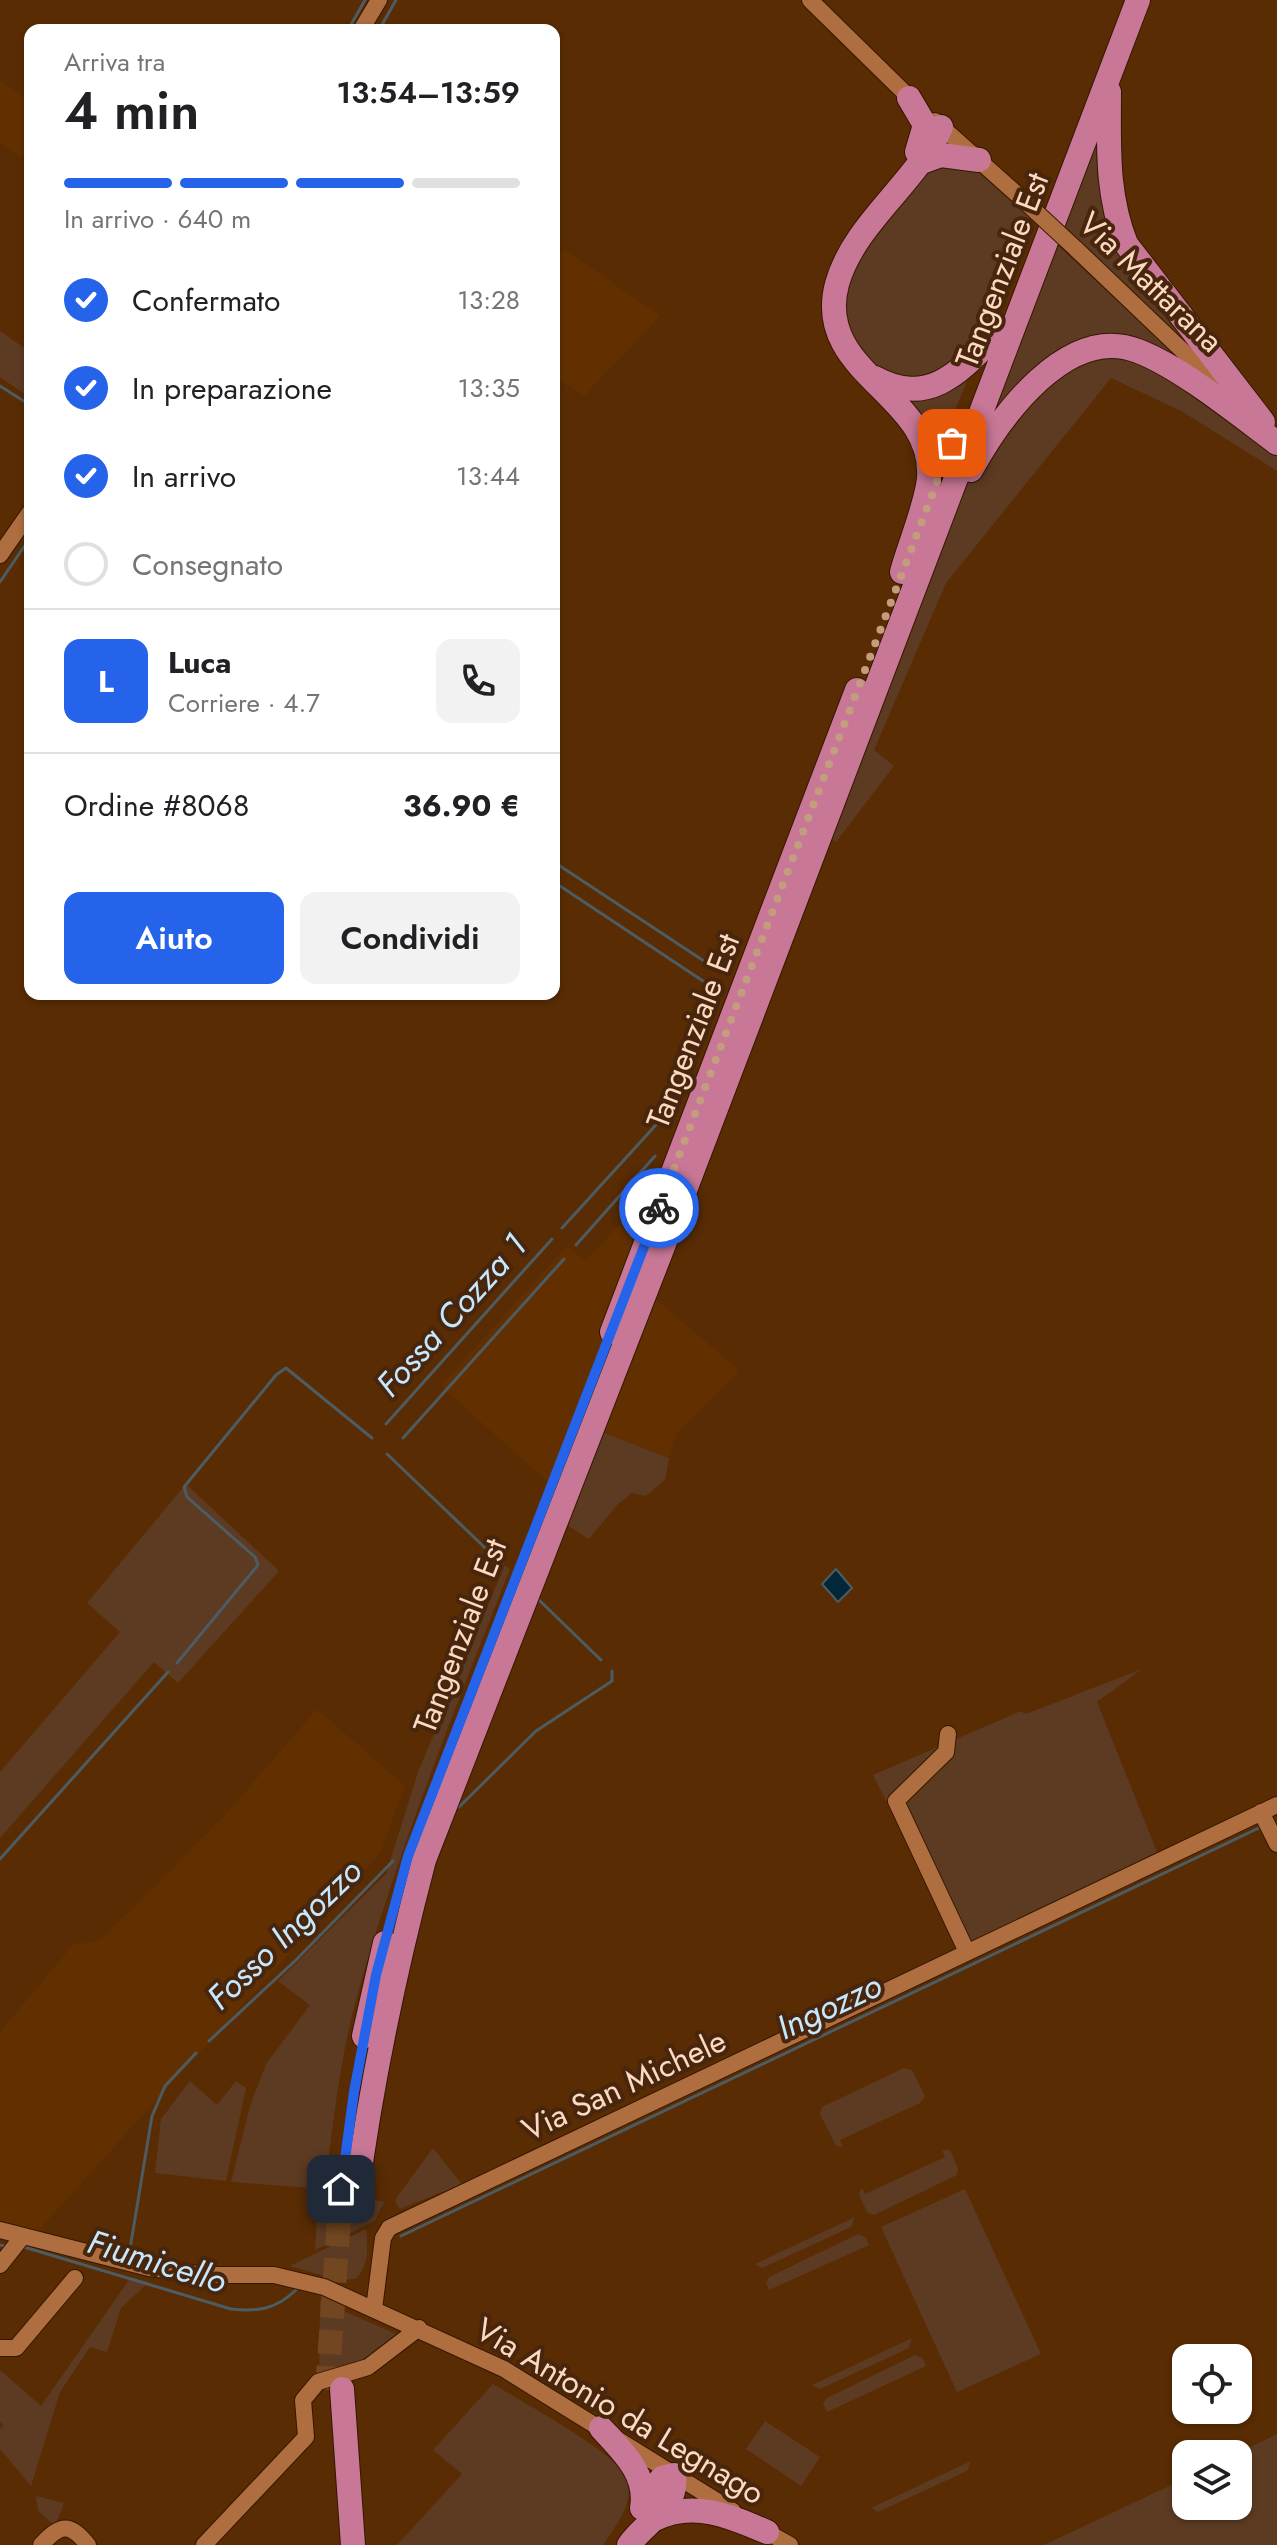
<!DOCTYPE html>
<html lang="it">
<head>
<meta charset="utf-8">
<style>
	:root { --surface:#fff; --page:#f2f2f2; --text:#202124; --muted:#757577; --line:#e0e0e0; --accent:#2563eb }
	body { margin:0; font-family:Jost,sans-serif; background:var(--page); color:var(--text); height:100vh; display:flex; flex-direction:column; font-size:30px; white-space:nowrap }
	* { box-sizing:border-box; margin:0 }
	p { font-size:26px; color:var(--muted) }
	.icon { flex:none; width:44px; height:44px; fill:none; stroke:currentColor; stroke-width:2; stroke-linecap:round; stroke-linejoin:round }
	.map { position:relative; flex:1; overflow:hidden }
	.panel { position:absolute; left:24px; top:24px; width:536px; height:976px; display:flex; flex-direction:column; background:var(--surface); border-radius:16px; box-shadow:0 2px 6px #0004 }
	.panel>* { flex:none }
	.tools { position:absolute; left:1172px; top:2344px; display:grid; gap:16px }
	.tools a { display:grid; place-items:center; width:80px; height:80px; border-radius:16px; background:var(--surface); box-shadow:0 2px 6px #0004; font-size:40px }
	.pin { position:absolute; display:grid; place-items:center; width:68px; height:68px; color:#fff; margin:-34px; border-radius:16px; box-shadow:0 4px 12px #0006 }
	.courier { position:absolute; display:grid; place-items:center; width:80px; height:80px; margin:-40px; border:6px solid #2563eb; border-radius:50%; background:#fff; color:#222; box-shadow:0 2px 10px #0007 }
	.overview em { font-style:normal; font-weight:600 }
	.overview div { display:flex; flex-direction:column-reverse }
	.overview { display:flex; align-items:center; justify-content:space-between; height:136px; padding:0 40px }
	h1 { font-size:52px; font-weight:600; line-height:60px }
	.bar { display:grid; grid-template-columns:repeat(4,1fr); gap:12px 8px; align-content:center; height:96px; padding:0 40px }
	.bar i { height:10px; border-radius:6px; background:var(--line) }
	.bar .selected { background:var(--accent) }
	.bar p { grid-column:span 4 }
	.line { display:flex; align-items:center; gap:20px; padding:0 40px; border-top:2px solid var(--line) }
	.line div { flex:1 }
	.round { display:grid; place-items:center; flex:none; width:84px; height:84px; border-radius:16px; background:var(--page) }
	ol { padding:0 40px; list-style:none }
	li { display:flex; align-items:center; gap:24px; height:88px }
	li p { margin-inline-start:auto }
	li .icon { padding:8px; border-radius:50%; background:var(--accent); color:#fff; stroke-width:4 }
	li:last-child { color:var(--muted) }
	li i { width:44px; height:44px; border:4px solid var(--line); border-radius:50% }
	.action { display:flex; gap:16px; margin-top:auto; padding:16px 40px }
	.action a { flex:1; height:92px; border-radius:16px; background:var(--accent); color:#fff; font-size:32px; font-weight:600; line-height:92px; text-align:center }
	.action a+a { background:var(--page); color:var(--text) }
	.map>svg:first-child { display:block }
</style>
</head>
<body>
<div class="map">
<svg width="1277" height="2545" viewBox="0 0 1277 2545">
	<rect width="100%" height="100%" fill="#592c03"/>
	<path fill="#623000" d="M0 80 30 101V146L21 158 0 142Z
		M564 249 660 316 584 396 554 376V261Z
		M666 1175 548 1482 441 1386 567 1246 585 1261Z
		M655 1299 739 1370 677 1432 669 1458 602 1432Z
		M317 1709 405 1786 380 1853 38 2231 0 2221V2032L73 1945 100 1940 142 1899 227 1813Z"/>
	<path fill="#5d3b22" d="M1098 131 1097 176 1109 229 1221 375 1059 223Z
		M929 163 971 166 1030 217 978 345 924 381 877 374 845 337 847 274Z
		M1054 242 1214 391 1122 343 1000 406 995 403Z
		M0 331 30 352V398L0 377Z
		M1113 356C1175 369 1226 418 1277 454V471L1183 412 1111 378 946 583 874 750 894 766 836 842 828 836 970 473 994 437 1073 364Z
		M965 380 966 384 936 456 899 396Z
		M602 1432 669 1458 665 1480 646 1496 632 1493 618 1504 589 1539 567 1525Z
		M186 1484 279 1571 178 1683 154 1662 0 1838V1772L120 1632 87 1603Z
		M505 1565 510 1569C454 1711 395 1858 356 2000 339 2062 333 2128 324 2191L384 2202 375 2221 315 2250 317 2218 310 2217 313 2188 231 2182 250 2106 266 2064 310 2005 278 1981 386 1874 418 1772Z
		M1142 1669 1097 1702 1157 1852 967 1952 960 1946 873 1775 1021 1711 1026 1714Z
		M904 2068 912 2070 925 2096 920 2103 840 2140 843 2147 836 2146 820 2114 822 2107Z
		M190 2081 217 2105 236 2081 246 2088 226 2181 155 2173 161 2119Z
		M433 2148 462 2184 400 2209 395 2202 397 2197Z
		M942 2150H950L958 2168 957 2175 874 2215 867 2212 859 2194 862 2188 865 2194 945 2157Z
		M965 2189 1041 2354 957 2392 881 2227Z
		M855 2217 851 2227 762 2268 755 2264Z
		M366 2229C368 2247 369 2266 356 2279L338 2280 290 2266Z
		M858 2234 865 2237 869 2245 769 2290 766 2283 769 2277Z
		M131 2277 149 2282 121 2308 107 2352 90 2347 60 2392 31 2486 0 2449V2429L4 2425 0 2422V2370L41 2406Z
		M320 2301 401 2336 368 2363 319 2379Z
		M912 2338 909 2348 820 2389 812 2385Z
		M915 2355 922 2358 926 2366 827 2412 823 2404 827 2398Z
		M493 2384C520 2401 616 2452 626 2477 636 2502 616 2525 603 2545H397L462 2474 433 2450Z
		M765 2421 820 2457 801 2486 746 2449Z
		M1277 2434V2545H1044L1186 2478V2506H1238L1236 2454Z
		M971 2461 967 2471 878 2512 871 2508Z
		M36 2496 64 2503 55 2526 38 2511Z"/>
	<path fill="#022739" stroke="#4d5c62" stroke-width="2" d="M836 1569 852 1588 838 1602 822 1584Z"/>
	<g fill="none" stroke-linecap="round" stroke-linejoin="round">
		<path stroke="#4d5c62" stroke-width="3" d="M348 30 365 0
			M379 30 396 0
			M0 386 30 405
			M0 582 30 538
			M554 862 719 971
			M554 882 709 985
			M562 1228 665 1115
			M576 1245 655 1156
			M386 1424 552 1239
			M403 1438 564 1259
			M387 1454 502 1564
			M538 1599 601 1660
			M177 1663 258 1565 255 1557 187 1497 184 1487 276 1375 286 1368 372 1438
			M459 1807 536 1731 612 1681V1671
			M0 1859 168 1672
			M209 2041 297 1959 393 1861
			M401 2236 1261 1827
			M0 2245 8 2247
			M24 2247 231 2309C259 2312 276 2309 296 2290
			M129 2255 152 2116 165 2086 196 2053"/>
		<path stroke="#724620" stroke-width="24" stroke-dasharray="24 12" stroke-linecap="butt" d="M327 2390 341 2189"/>
		<g stroke="#361700" stroke-width="18">
			<path id="minor" d="M810 0 915 103
				M361 30 379 0
				M935 121 1020 197
				M1075 248 1230 396
				M0 555 30 512
				M948 1734 946 1752 896 1801 967 1952
				M1261 1812 1277 1844
				M0 2230 149 2268 208 2275H274L324 2287 504 2369 733 2511
				M0 2265 23 2236
				M374 2309 383 2238 389 2228 1277 1805
				M0 2348H16L75 2278
				M760 2528 790 2545
				M41 2545C61 2523 70 2523 88 2545
				M204 2545 306 2437 303 2400 318 2382 368 2367 419 2328"/>
		</g>
		<g stroke="#361700" stroke-width="26">
			<path id="highway" d="M1109 92C1109 146 1106 193 1126 244L1263 422
				M909 98 925 125 917 152
				M919 163 941 155 979 160
				M875 378C927 406 957 375 992 339
				M971 470C1000 417 1067 323 1138 351 1182 368 1238 414 1277 443
				M902 572C909 546 927 503 929 478 935 394 813 374 837 284 854 223 917 183 941 127
				M612 1332 857 690
				M364 2036 385 1943
				M357 2191C372 2078 395 1970 424 1860L687 1185 1138 0
				M342 2389 353 2545
				M601 2428C622 2451 648 2474 642 2508
				M655 2519C693 2500 730 2516 767 2532
				M629 2545C645 2522 679 2507 674 2475L662 2478 643 2500"/>
		</g>
		<use href="#minor" stroke="#ae6e3f" stroke-width="16"/>
		<use href="#highway" stroke="#c87796" stroke-width="24"/>
		<g stroke="#361700" stroke-width="18" stroke-linecap="butt">
			<path id="minor-bridge" d="M1020 197 1075 248"/>
		</g>
		<use href="#minor-bridge" stroke="#ae6e3f" stroke-width="16"/>
	</g>
	<g fill="none" stroke-linecap="round" stroke-linejoin="round">
		<path stroke="#c49c7e" stroke-width="8" stroke-dasharray="0 14.4" d="M659 1208 952 443"/>
		<path stroke="#2563eb" stroke-width="10" d="M341 2189 354 2092 376 1975 408 1856 659 1208"/>
	</g>
	<g text-anchor="middle" stroke-width="8" stroke-linejoin="round" paint-order="stroke">
		<g font-size="32" fill="#fdd9c1" stroke="#47260d">
			<text transform="translate(1002 270) rotate(-69)" y="11">Tangenziale Est</text>
			<text transform="translate(1151 282) rotate(44)" y="11">Via Mattarana</text>
			<text transform="translate(693 1031) rotate(-69)" y="11">Tangenziale Est</text>
			<text transform="translate(460 1636) rotate(-69)" y="11">Tangenziale Est</text>
			<text transform="translate(624 2085) rotate(-25)" y="11">Via San Michele</text>
			<text transform="translate(620 2411) rotate(31)" y="11">Via Antonio da Legnago</text>
		</g>
		<g font-size="34" font-style="italic" fill="#c6e8fe" stroke="#47260d">
			<text transform="translate(451 1315) rotate(-48)" y="12">Fossa Cozza 1</text>
			<text transform="translate(284 1934) rotate(-44)" y="12">Fosso Ingozzo</text>
			<text transform="translate(829 2006) rotate(-25)" y="12">Ingozzo</text>
			<text transform="translate(157 2261) rotate(17)" y="12">Fiumicello</text>
		</g>
	</g>
</svg>
<div class="tools">
<a><svg class="icon" aria-label="locate" viewBox="0 0 24 24"><circle cx="12" cy="12" r="6"/><path d="M12 2v4M12 18v4M2 12h4M18 12h4"/></svg></a>
<a><svg class="icon" aria-label="layers" viewBox="0 0 24 24"><path d="M12 4l9 5-9 5-9-5zM3 14l9 5 9-5"/></svg></a>
</div>
<div class="pin" style="left:952px;top:443px;background:#ea580c"><svg class="icon" aria-label="bag" viewBox="0 0 24 24"><path d="M5 8h14l-1 12H6zM9 8a3 3 0 0 1 6 0"/></svg></div>
<div class="pin" style="left:341px;top:2189px;background:#1f2937"><svg class="icon" aria-label="home" viewBox="0 0 24 24"><path d="M3 11l9-7 9 7M6 9v11h12V9"/></svg></div>
<div class="courier" style="left:659px;top:1208px"><svg class="icon" aria-label="bike" viewBox="0 0 24 24"><circle cx="6" cy="16" r="4"/><circle cx="18" cy="16" r="4"/><path d="M6 16l4-8h5l3 8M10 8l3 8H6M13 5h3"/></svg></div>
<section class="panel">
<div class="overview"><div><h1>4 min</h1><p>Arriva tra</p></div><em>13:54–13:59</em></div>
<div class="bar"><i class="selected"></i><i class="selected"></i><i class="selected"></i><i></i><p>In arrivo · 640 m</p></div>
<ol>
<li><svg class="icon" aria-label="check" viewBox="0 0 24 24"><path d="M5 12l5 5 9-10"/></svg>Confermato<p>13:28</p></li>
<li><svg class="icon" aria-label="check" viewBox="0 0 24 24"><path d="M5 12l5 5 9-10"/></svg>In preparazione<p>13:35</p></li>
<li><svg class="icon" aria-label="check" viewBox="0 0 24 24"><path d="M5 12l5 5 9-10"/></svg>In arrivo<p>13:44</p></li>
<li><i></i>Consegnato</li>
</ol>
<div class="line" style="height:144px"><b class="round" style="background:var(--accent);color:#fff">L</b><div><b>Luca</b><p>Corriere · 4.7</p></div><a class="round"><svg class="icon" aria-label="phone" viewBox="0 0 24 24"><path d="M5 4h4l2 5-3 2q2 4 5 5l2-3 5 2v4C11 20 4 13 5 4z"/></svg></a></div>
<div class="line" style="height:104px"><div>Ordine #8068</div><b>36.90 €</b></div>
<div class="action"><a>Aiuto</a><a>Condividi</a></div>
</section>
</div>
</body>
</html>
